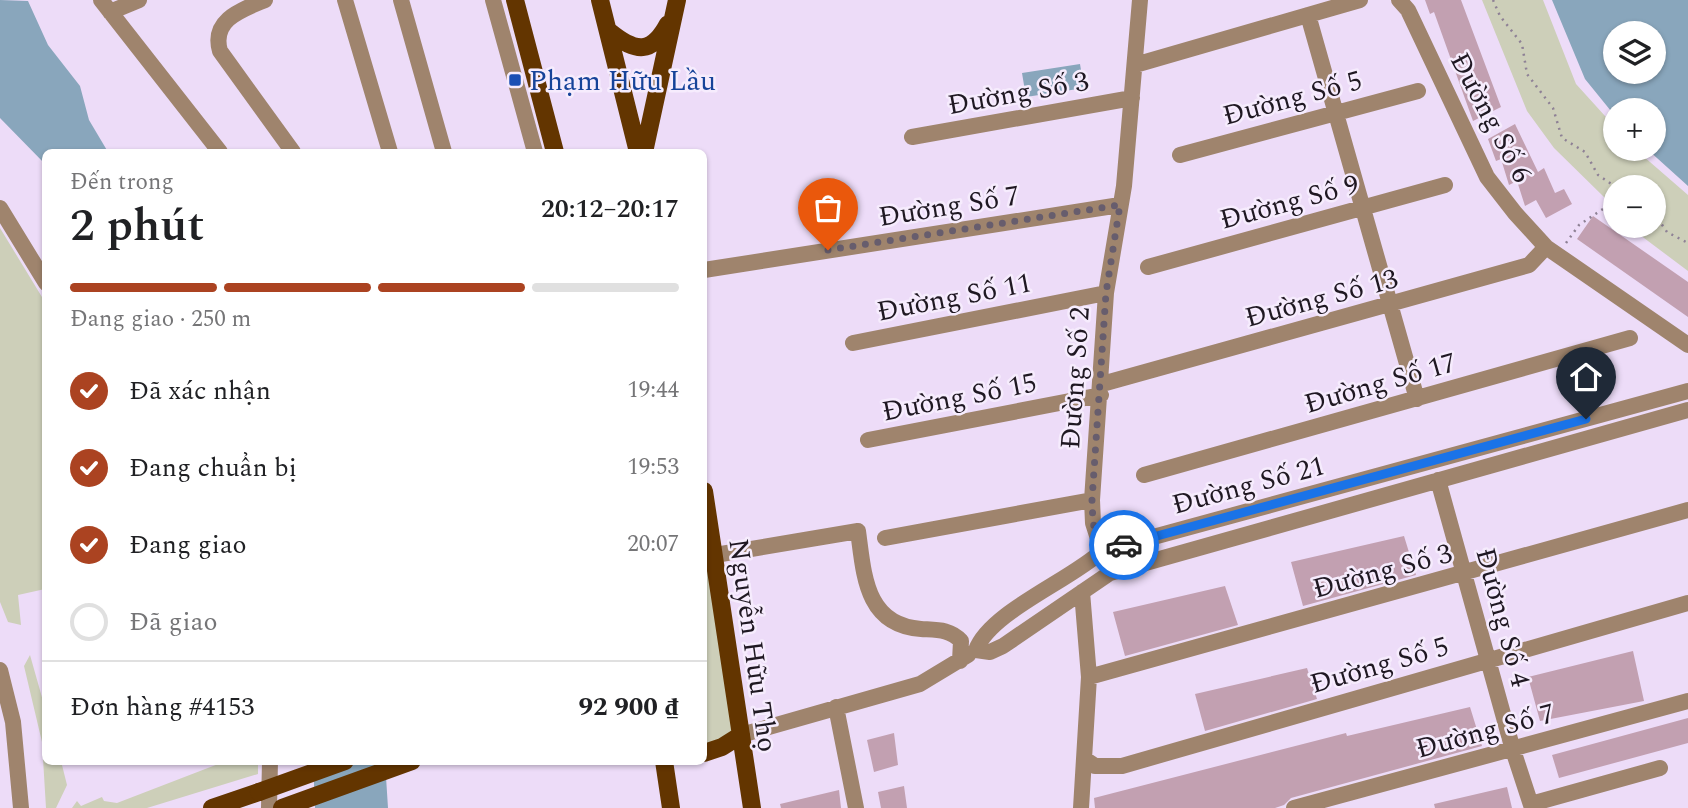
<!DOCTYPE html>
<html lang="vi">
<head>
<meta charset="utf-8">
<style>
	:root { --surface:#fff; --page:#f6f6f6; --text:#202124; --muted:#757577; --line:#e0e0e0; --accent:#ab4321 }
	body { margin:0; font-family:Spectral,serif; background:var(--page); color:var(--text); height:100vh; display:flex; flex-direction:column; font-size:26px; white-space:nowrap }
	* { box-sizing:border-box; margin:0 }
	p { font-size:23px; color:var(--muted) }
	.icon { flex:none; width:38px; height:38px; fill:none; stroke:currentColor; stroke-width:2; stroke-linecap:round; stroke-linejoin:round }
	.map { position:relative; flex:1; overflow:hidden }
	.side { position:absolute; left:42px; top:149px; width:665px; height:616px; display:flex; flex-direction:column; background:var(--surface); border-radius:10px; box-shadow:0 2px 5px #0004 }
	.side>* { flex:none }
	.tools { position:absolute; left:1603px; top:21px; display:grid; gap:14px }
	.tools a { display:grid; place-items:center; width:63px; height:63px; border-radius:50%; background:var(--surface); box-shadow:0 2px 5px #0004; font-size:35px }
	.pin { position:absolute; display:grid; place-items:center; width:60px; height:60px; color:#fff; margin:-72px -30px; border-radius:50% 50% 50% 0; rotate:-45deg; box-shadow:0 0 7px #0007 }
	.pin .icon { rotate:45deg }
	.courier { position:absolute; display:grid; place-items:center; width:70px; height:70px; margin:-35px; border:5px solid #1a73e8; border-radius:50%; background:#fff; color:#222; box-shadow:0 2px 9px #0007 }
	.headline em { font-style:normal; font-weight:600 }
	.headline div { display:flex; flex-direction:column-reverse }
	.headline { display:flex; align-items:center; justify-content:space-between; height:119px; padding:0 28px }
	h1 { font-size:46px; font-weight:600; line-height:52px }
	.bar { display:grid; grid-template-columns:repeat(4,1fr); gap:10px 7px; align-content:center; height:84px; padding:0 28px }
	.bar i { height:9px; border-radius:5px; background:var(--line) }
	.bar .current { background:var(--accent) }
	.bar p { grid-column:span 4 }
	.line { display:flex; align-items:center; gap:18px; padding:0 28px; border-top:2px solid var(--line) }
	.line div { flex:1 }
	ol { padding:0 28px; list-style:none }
	li { display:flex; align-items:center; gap:21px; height:77px }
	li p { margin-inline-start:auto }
	li .icon { padding:7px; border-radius:50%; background:var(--accent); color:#fff; stroke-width:4 }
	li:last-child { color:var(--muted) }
	li i { width:38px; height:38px; border:4px solid var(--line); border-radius:50% }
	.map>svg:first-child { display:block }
</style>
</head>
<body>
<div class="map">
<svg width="1688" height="808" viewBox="0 0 1688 808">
	<rect width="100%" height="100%" fill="#eddcf8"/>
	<path fill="#cdcfb9" d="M1482 0H1543L1576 84 1615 127V149H1635L1688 195V271L1628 226H1654V187H1615V217L1605 198 1554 148 1527 111Z
		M0 228 45 302V589L18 595 21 625 8 622 0 602Z
		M704 547 734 727 728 738 704 745Z
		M30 655 45 708 46 761H61L67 785 56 808H46L42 742 24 666Z
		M226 761H258V774L147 808H72L77 801 81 806 102 797 104 801 117 803Z"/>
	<path fill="#89a6bc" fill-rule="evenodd" d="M0 0 28 1 48 45 80 86 89 120 108 152H46L45 164 0 118Z
		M1552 0H1688V186L1647 149H1654V110H1615V116L1585 79ZM1654 33V72H1615V33Z
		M1080 64 1084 88 1026 97 1022 73Z
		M313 761H385L388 808H315Z"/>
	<path fill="#c2a0b1" d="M1425 0H1461L1501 107 1473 121 1434 12 1430 14Z
		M1515 124 1538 172 1544 168 1555 193 1564 189 1572 204 1546 218 1536 200 1525 206 1517 181 1509 185 1501 159 1496 161 1488 139Z
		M1593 216 1688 282V317L1577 239Z
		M1404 536 1416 575 1303 606 1291 562Z
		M1225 586 1238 625 1125 656 1113 612Z
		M1633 651 1644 701 1540 721 1528 677Z
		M1307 668 1317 699 1205 731 1195 694Z
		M1470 707 1482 746 1291 798 1284 805 1275 808H1095L1094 798 1346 733 1347 736Z
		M1688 718V743L1559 778 1552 755Z
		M894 733 898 765 874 772 867 740Z
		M904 786 907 808H881L878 792Z
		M1507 787 1512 808H1435L1434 804Z
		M839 790 841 808H781L780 804Z"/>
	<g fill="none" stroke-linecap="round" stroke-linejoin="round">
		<path stroke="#8e8195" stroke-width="2.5" stroke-dasharray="2 5" stroke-linecap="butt" d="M1493 0 1500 16 1522 44 1527 74 1553 108 1562 138 1585 152 1598 175 1616 187
			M1619 187H1626
			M1654 213 1667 232 1688 243
			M1566 243 1579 225 1615 201"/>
		<path stroke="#9f846d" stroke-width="16" d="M101 0 220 152
			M265 0C241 10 211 20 220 51L293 152
			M345 0 390 152
			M401 0 444 152
			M493 0 535 152
			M1399 0 1408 10 1487 177 1515 213 1546 247 1688 345
			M110 12 139 0
			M1308 15 1417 399
			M1135 65 1360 0
			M912 137 1132 98
			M1180 155 1418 91
			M0 208 46 283
			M1148 267 1445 185
			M704 270 1120 205
			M853 343 1106 293
			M1102 384 1529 265 1546 247
			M868 440 1101 395
			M1144 475 1630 338
			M1438 480 1513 750 1532 808
			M885 538 1092 500
			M1102 551 1093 523 1092 500 1106 293 1124 186 1140 0
			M715 555 858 531C864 574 865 625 921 629 937 630 950 629 961 641L960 661
			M976 650C990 612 1071 580 1102 551L1688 391
			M976 650 990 652 1003 646 1110 573 1688 410
			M0 670 13 722 21 808
			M1089 677 1688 510
			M836 707 856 808
			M741 735 920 684 968 655
			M1086 760 1095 766H1122L1688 603
			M1531 804 1660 768
			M269 808 270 761
			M1081 808 1089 677 1082 592
			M1294 808 1688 701"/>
		<path stroke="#633500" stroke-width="18" d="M515 0 555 152
			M600 0 638 152
			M610 32C636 53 652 54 668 24
			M644 152 677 0
			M704 491 752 808
			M704 753 722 747 741 735
			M664 761 671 808
			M212 808 259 792
			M282 808 412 761"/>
		<path stroke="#633500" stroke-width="18" d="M259 792 345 761"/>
	</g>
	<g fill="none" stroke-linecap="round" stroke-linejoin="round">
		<path stroke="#675d6d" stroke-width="7" stroke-dasharray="0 12.6" d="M828 250 1120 205 1106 293 1092 500 1093 523 1102 551 1124 545"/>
		<path stroke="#1a73e8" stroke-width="9" d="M1124 545 1586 419"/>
	</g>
	<rect fill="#1a4fb4" stroke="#f6ecfd" stroke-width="2.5" x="508" y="73" width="14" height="14" rx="3.5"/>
	<g text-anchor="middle" stroke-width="5" stroke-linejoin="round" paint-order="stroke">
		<g font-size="28" fill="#164399" stroke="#f6ecfd" text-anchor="start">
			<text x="529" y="90">Phạm Hữu Lầu</text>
		</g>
		<g font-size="28" fill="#1f1822" stroke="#f6ecfd">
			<text transform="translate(1018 92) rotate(-10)" y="10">Đường Số 3</text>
			<text transform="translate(1292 97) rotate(-15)" y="10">Đường Số 5</text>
			<text transform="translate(1492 117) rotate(62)" y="10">Đường Số 6</text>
			<text transform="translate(1289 201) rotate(-15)" y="10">Đường Số 9</text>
			<text transform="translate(949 205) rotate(-9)" y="10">Đường Số 7</text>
			<text transform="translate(954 296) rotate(-11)" y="10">Đường Số 11</text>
			<text transform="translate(1321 297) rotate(-15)" y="10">Đường Số 13</text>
			<text transform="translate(1074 378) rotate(-86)" y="10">Đường Số 2</text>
			<text transform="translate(1380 382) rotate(-16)" y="10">Đường Số 17</text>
			<text transform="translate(959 396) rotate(-11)" y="10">Đường Số 15</text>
			<text transform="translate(1248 484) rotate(-15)" y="10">Đường Số 21</text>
			<text transform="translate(1382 570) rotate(-15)" y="10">Đường Số 3</text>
			<text transform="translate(1504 617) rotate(75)" y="10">Đường Số 4</text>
			<text transform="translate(754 645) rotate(82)" y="10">Nguyễn Hữu Thọ</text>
			<text transform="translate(1379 664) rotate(-16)" y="10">Đường Số 5</text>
			<text transform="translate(1485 730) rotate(-15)" y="10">Đường Số 7</text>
		</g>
	</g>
</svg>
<div class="tools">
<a><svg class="icon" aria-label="layers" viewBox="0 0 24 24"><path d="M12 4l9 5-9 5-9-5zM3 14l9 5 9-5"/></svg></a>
<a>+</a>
<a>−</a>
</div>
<div class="pin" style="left:828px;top:250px;background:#ea580c"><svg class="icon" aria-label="bag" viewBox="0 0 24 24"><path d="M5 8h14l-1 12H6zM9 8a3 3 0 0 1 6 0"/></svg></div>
<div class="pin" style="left:1586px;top:419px;background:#1f2937"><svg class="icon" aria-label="home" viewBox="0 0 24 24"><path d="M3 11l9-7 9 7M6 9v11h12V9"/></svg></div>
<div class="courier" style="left:1124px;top:545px"><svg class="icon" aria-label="car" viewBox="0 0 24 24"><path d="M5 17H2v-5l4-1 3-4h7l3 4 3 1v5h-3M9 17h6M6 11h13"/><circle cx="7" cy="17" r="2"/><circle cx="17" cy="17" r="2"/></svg></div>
<section class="side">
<div class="headline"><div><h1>2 phút</h1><p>Đến trong</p></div><em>20:12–20:17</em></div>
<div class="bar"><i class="current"></i><i class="current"></i><i class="current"></i><i></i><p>Đang giao · 250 m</p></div>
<ol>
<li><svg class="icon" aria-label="check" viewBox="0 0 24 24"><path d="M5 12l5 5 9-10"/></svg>Đã xác nhận<p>19:44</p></li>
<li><svg class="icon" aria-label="check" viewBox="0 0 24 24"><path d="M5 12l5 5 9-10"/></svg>Đang chuẩn bị<p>19:53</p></li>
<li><svg class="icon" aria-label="check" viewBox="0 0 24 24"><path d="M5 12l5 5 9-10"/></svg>Đang giao<p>20:07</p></li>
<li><i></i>Đã giao</li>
</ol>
<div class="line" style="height:91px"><div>Đơn hàng #4153</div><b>92 900 ₫</b></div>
</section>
</div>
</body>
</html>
